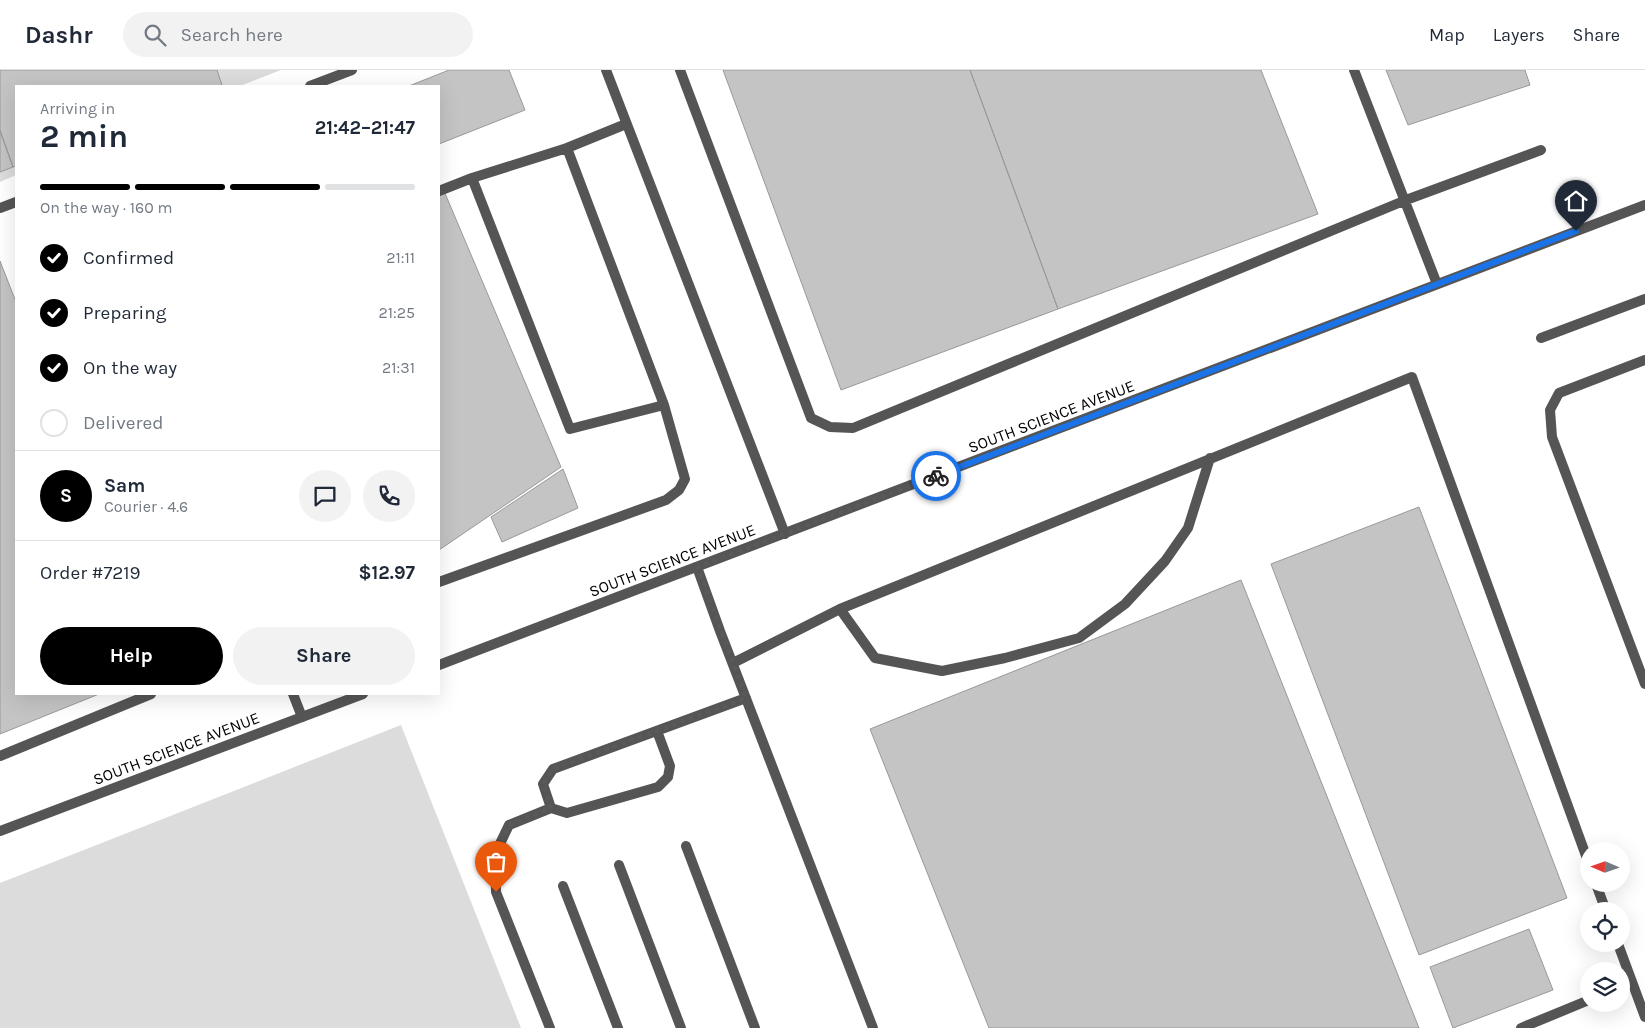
<!DOCTYPE html>
<html lang="en">
<head>
<meta charset="utf-8">
<style>
	:root { --surface:#fff; --page:#f2f2f3; --text:#1f2937; --muted:#747a83; --line:#e0e1e3; --accent:#000 }
	body { margin:0; font-family:Karla,sans-serif; background:var(--page); color:var(--text); height:100vh; display:flex; flex-direction:column; font-size:19px; white-space:nowrap }
	* { box-sizing:border-box; margin:0 }
	p { font-size:16px; color:var(--muted) }
	.icon { flex:none; width:28px; height:28px; fill:none; stroke:currentColor; stroke-width:2; stroke-linecap:round; stroke-linejoin:round }
	.map { position:relative; flex:1; overflow:hidden }
	.details { position:absolute; left:15px; top:15px; width:425px; height:610px; display:flex; flex-direction:column; background:var(--surface); border-radius:0px; box-shadow:0 5px 20px #0002 }
	.details>* { flex:none }
	.needle { width:32px; rotate:272deg }
	.controls { position:absolute; left:1580px; top:772px; display:grid; gap:10px }
	.controls a { display:grid; place-items:center; width:50px; height:50px; border-radius:50%; background:var(--surface); box-shadow:0 5px 20px #0002; font-size:25px }
	.pin { position:absolute; display:grid; place-items:center; width:42px; height:42px; color:#fff; margin:-51px -21px; border-radius:50% 50% 50% 0; rotate:-45deg; box-shadow:0 0 5px #0007 }
	.pin .icon { rotate:45deg }
	.courier { position:absolute; display:grid; place-items:center; width:50px; height:50px; margin:-25px; border:4px solid #1a73e8; border-radius:50%; background:#fff; color:#222; box-shadow:0 1px 6px #0007 }
	.summary em { font-style:normal; font-weight:700 }
	.summary div { display:flex; flex-direction:column-reverse }
	.summary { display:flex; align-items:center; justify-content:space-between; height:85px; padding:0 25px }
	h1 { font-size:32px; font-weight:700; line-height:38px }
	.bar { display:grid; grid-template-columns:repeat(4,1fr); gap:8px 5px; align-content:center; height:60px; padding:0 25px }
	.bar i { height:6px; border-radius:4px; background:var(--line) }
	.bar .active { background:var(--accent) }
	.bar p { grid-column:span 4 }
	.line { display:flex; align-items:center; gap:12px; padding:0 25px; border-top:1px solid var(--line) }
	.line div { flex:1 }
	.round { display:grid; place-items:center; flex:none; width:52px; height:52px; border-radius:26px; background:var(--page) }
	ol { padding:0 25px; list-style:none }
	li { display:flex; align-items:center; gap:15px; height:55px }
	li p { margin-inline-start:auto }
	li .icon { padding:5px; border-radius:50%; background:var(--accent); color:#fff; stroke-width:4 }
	li:last-child { color:var(--muted) }
	li i { width:28px; height:28px; border:2px solid var(--line); border-radius:50% }
	.action { display:flex; gap:10px; margin-top:auto; padding:10px 25px }
	.action a { flex:1; height:58px; border-radius:30px; background:var(--accent); color:#fff; font-size:20px; font-weight:700; line-height:58px; text-align:center }
	.action a+a { background:var(--page); color:var(--text) }
	header { display:flex; align-items:center; gap:30px; box-sizing:border-box; height:70px; padding:0 25px; background:var(--surface); border-bottom:1px solid var(--line) }
	header strong { font-size:24px }
	nav { display:flex; gap:28px; margin-inline-start:auto; font-size:18px }
	.search { width:350px; height:45px; background:var(--page); display:flex; align-items:center; gap:12px; box-sizing:border-box; padding:0 18px; border-radius:28px; color:var(--muted); font-size:19px }
	.map>svg:first-child { display:block }
</style>
</head>
<body>
<header>
<strong>Dashr</strong>
<div class="search"><svg class="icon" aria-label="search" viewBox="0 0 24 24"><circle cx="10" cy="10" r="6"/><path d="M15 15l6 6"/></svg>Search here</div>
<nav><a>Map</a><a>Layers</a><a>Share</a></nav>
</header>
<div class="map">
<svg width="1645" height="958" viewBox="0 0 1645 958">
	<rect width="100%" height="100%" fill="#fff"/>
	<path fill="#dcdcdc" d="M0 0H281L240 16H16V105L0 112Z
		M401 655 521 958H0V813Z"/>
	<path fill="#c4c4c4" stroke="#999" d="M0 0H217L222 15 219 16H16V96L13 97 0 60Z
		M449 0H509L525 40 439 74V16H409Z
		M723 0H970L1058 239 841 320Z
		M970 0H1261L1318 144 1058 239Z
		M1386 0H1525L1530 15 1408 55Z
		M0 61 13 97 0 102Z
		M444 121 561 397 439 480V124Z
		M0 191 16 232V624H99L0 664Z
		M563 399 578 438 502 472 491 447Z
		M1419 437 1567 828 1419 885 1271 494Z
		M1241 510 1419 958H989L870 659Z
		M1529 859 1553 920 1453 958 1430 897Z"/>
	<g fill="none" stroke-linecap="round" stroke-linejoin="round">
		<path stroke="#555" stroke-width="10" d="M680 0 811 348 830 357 853 358 1406 130 1541 80
			M1354 0 1437 214
			M310 16 352 0
			M626 54 567 78 664 335
			M472 108 567 78
			M439 121 472 108 570 359 664 335 685 409 679 420 666 430 439 512
			M0 138 16 132
			M1541 268 1645 229
			M1645 290 1559 323 1550 340 1552 367 1645 614
			M697 497 720 561 873 958
			M840 539 875 588 942 601 1005 588 1079 568 1125 534 1165 491 1188 458 1210 388
			M733 593 840 539 1412 307 1589 794
			M293 624 302 647
			M657 661 670 696 668 707 658 717 567 743 551 738 543 714 553 699 746 628
			M0 686 151 624
			M686 776 755 958
			M619 795 681 958
			M1596 814 1606 841
			M563 816 618 958
			M1618 874 1645 947
			M1621 917 1632 912
			M550 958 496 822 495 784 509 755 551 738
			M1521 958 1589 930"/>
		<path stroke="#555" stroke-width="10" d="M606 0 785 464
			M439 595 1645 135
			M0 761 363 624"/>
	</g>
	<g fill="none" stroke-linecap="round" stroke-linejoin="round">
		<path stroke="#595959" stroke-width="5" stroke-dasharray="0 9" d="M496 822 495 784 509 755 551 738 543 714 553 699 746 628 698 497 936 406"/>
		<path stroke="#1a73e8" stroke-width="6" d="M936 406 1576 161"/>
	</g>
	<g text-anchor="middle" stroke-width="5" stroke-linejoin="round" paint-order="stroke">
		<g font-size="16" fill="#000" stroke="#fff">
			<text transform="translate(1051 346) rotate(-21)" y="6">SOUTH SCIENCE AVENUE</text>
			<text transform="translate(672 490) rotate(-21)" y="6">SOUTH SCIENCE AVENUE</text>
			<text transform="translate(176 678) rotate(-21)" y="6">SOUTH SCIENCE AVENUE</text>
		</g>
	</g>
</svg>
<div class="controls">
<a><svg class="needle" viewBox="-14 -14 28 28"><path d="M0-13l5 13h-10z" fill="#e53935"/><path d="M0 13l5-13h-10z" fill="#747a83"/></svg></a>
<a><svg class="icon" aria-label="locate" viewBox="0 0 24 24"><circle cx="12" cy="12" r="6"/><path d="M12 2v4M12 18v4M2 12h4M18 12h4"/></svg></a>
<a><svg class="icon" aria-label="layers" viewBox="0 0 24 24"><path d="M12 4l9 5-9 5-9-5zM3 14l9 5 9-5"/></svg></a>
</div>
<div class="pin" style="left:496px;top:822px;background:#ea580c"><svg class="icon" aria-label="bag" viewBox="0 0 24 24"><path d="M5 8h14l-1 12H6zM9 8a3 3 0 0 1 6 0"/></svg></div>
<div class="pin" style="left:1576px;top:161px;background:#1f2937"><svg class="icon" aria-label="home" viewBox="0 0 24 24"><path d="M3 11l9-7 9 7M6 9v11h12V9"/></svg></div>
<div class="courier" style="left:936px;top:406px"><svg class="icon" aria-label="bike" viewBox="0 0 24 24"><circle cx="6" cy="16" r="4"/><circle cx="18" cy="16" r="4"/><path d="M6 16l4-8h5l3 8M10 8l3 8H6M13 5h3"/></svg></div>
<section class="details">
<div class="summary"><div><h1>2 min</h1><p>Arriving in</p></div><em>21:42–21:47</em></div>
<div class="bar"><i class="active"></i><i class="active"></i><i class="active"></i><i></i><p>On the way · 160 m</p></div>
<ol>
<li><svg class="icon" aria-label="check" viewBox="0 0 24 24"><path d="M5 12l5 5 9-10"/></svg>Confirmed<p>21:11</p></li>
<li><svg class="icon" aria-label="check" viewBox="0 0 24 24"><path d="M5 12l5 5 9-10"/></svg>Preparing<p>21:25</p></li>
<li><svg class="icon" aria-label="check" viewBox="0 0 24 24"><path d="M5 12l5 5 9-10"/></svg>On the way<p>21:31</p></li>
<li><i></i>Delivered</li>
</ol>
<div class="line" style="height:90px"><b class="round" style="background:var(--accent);color:#fff">S</b><div><b>Sam</b><p>Courier · 4.6</p></div><a class="round"><svg class="icon" aria-label="chat" viewBox="0 0 24 24"><path d="M4 5h16v11H9l-5 4z"/></svg></a><a class="round"><svg class="icon" aria-label="phone" viewBox="0 0 24 24"><path d="M5 4h4l2 5-3 2q2 4 5 5l2-3 5 2v4C11 20 4 13 5 4z"/></svg></a></div>
<div class="line" style="height:65px"><div>Order #7219</div><b>$12.97</b></div>
<div class="action"><a>Help</a><a>Share</a></div>
</section>
</div>
</body>
</html>
